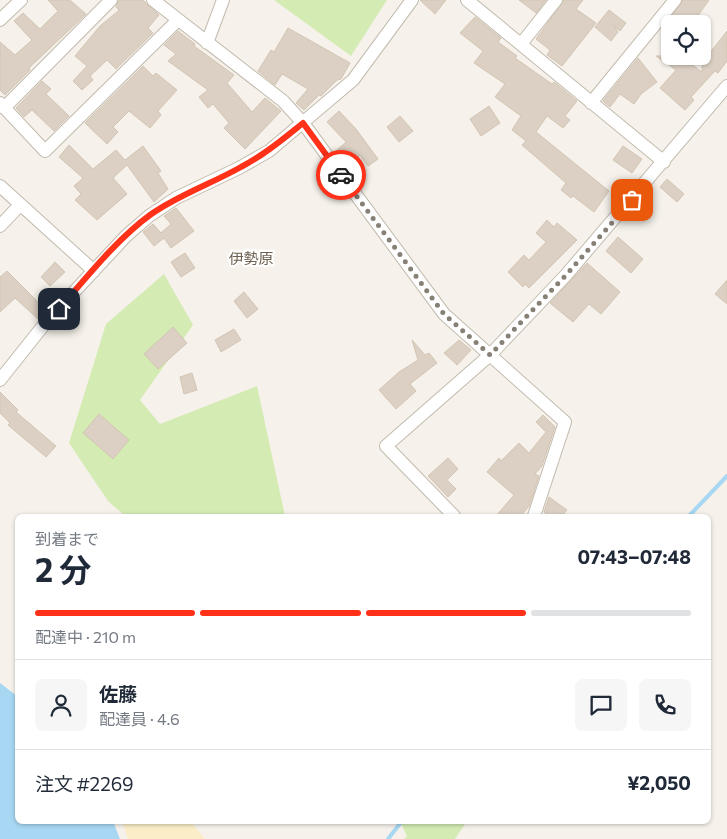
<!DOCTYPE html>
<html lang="ja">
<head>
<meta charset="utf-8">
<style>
	:root { --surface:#fff; --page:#f6f6f7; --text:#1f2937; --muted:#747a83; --line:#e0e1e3; --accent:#ff3119 }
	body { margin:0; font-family:Commissioner,"Noto Sans JP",sans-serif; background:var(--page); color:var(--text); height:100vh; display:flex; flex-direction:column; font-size:19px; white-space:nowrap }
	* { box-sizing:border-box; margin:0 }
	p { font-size:16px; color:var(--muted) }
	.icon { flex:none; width:28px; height:28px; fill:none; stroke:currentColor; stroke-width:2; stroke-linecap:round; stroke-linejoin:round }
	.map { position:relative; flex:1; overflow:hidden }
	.sheet { position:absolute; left:15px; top:514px; width:696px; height:310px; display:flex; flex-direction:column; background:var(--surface); border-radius:8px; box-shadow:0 1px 4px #0004 }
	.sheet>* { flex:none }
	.controls { position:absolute; left:661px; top:15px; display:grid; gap:10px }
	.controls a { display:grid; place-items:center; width:50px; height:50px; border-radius:8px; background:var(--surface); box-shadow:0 1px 4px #0004; font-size:25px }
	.pin { position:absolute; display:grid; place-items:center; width:42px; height:42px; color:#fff; margin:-21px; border-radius:10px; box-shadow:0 2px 8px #0006 }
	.courier { position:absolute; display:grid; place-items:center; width:50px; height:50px; margin:-25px; border:4px solid #ff3119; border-radius:50%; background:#fff; color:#222; box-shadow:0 1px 6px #0007 }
	.head em { font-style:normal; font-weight:700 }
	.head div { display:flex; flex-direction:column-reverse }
	.head { display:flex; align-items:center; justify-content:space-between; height:85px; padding:0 20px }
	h1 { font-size:32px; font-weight:700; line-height:38px }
	.bar { display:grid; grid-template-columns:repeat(4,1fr); gap:8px 5px; align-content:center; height:60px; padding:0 20px }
	.bar i { height:6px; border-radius:4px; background:var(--line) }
	.bar .on { background:var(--accent) }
	.bar p { grid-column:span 4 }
	.line { display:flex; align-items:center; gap:12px; padding:0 20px; border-top:1px solid var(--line) }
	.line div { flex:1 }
	.round { display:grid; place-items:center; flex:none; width:52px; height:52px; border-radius:8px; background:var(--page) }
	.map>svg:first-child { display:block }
</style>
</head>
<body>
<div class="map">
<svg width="727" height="839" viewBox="0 0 727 839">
	<rect width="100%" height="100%" fill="#f6f2eb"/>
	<path fill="#d4ebb3" d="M274 0H387L351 56Z
		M164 274 193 325 140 400 160 424 257 386 285 516H125L108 501 69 443 106 324Z
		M400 821H467L455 839H404L407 836Z"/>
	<path fill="#faedc7" d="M122 821H190L205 839H128Z"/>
	<path fill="#a7d7f3" d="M0 683 17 696 18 821H113L120 839H0Z"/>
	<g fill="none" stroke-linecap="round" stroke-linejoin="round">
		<path stroke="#a7d7f3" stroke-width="4" d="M689 516 727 476
			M388 839 402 821"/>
	</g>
	<path fill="#dbd0c3" stroke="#d3c5b3" d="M48 0H70L86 14 29 68 30 70 5 95 0 90V42L15 55 32 40 14 21 23 13 40 29 58 11Z
		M119 0H143L159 15 148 28 153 33 116 69 107 60 90 76 93 80 82 90 73 81 87 66 75 56 100 26 117 12 119 10 116 7Z
		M420 0H446L435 14Z
		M519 0H546L536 13Z
		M564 0H583L576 9 596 23 562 66 547 55 550 50 536 39Z
		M683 0H709L692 24H666Z
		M609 10 626 23 620 31 613 25 618 32 611 41 595 27Z
		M475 17 501 38 498 42 517 56 515 58 552 84 554 82 577 101 565 116 570 120 563 128 547 116 536 132 609 191 594 212 573 196 571 198 561 190 566 183 522 145 526 141 512 130 521 116 495 97 505 84 474 63 483 51 460 33Z
		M288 28 350 63 341 79 337 80 321 96 319 95 304 110 296 103 308 89 282 74 275 85 258 71 271 50 274 52Z
		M178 31 195 44 194 46 234 75 227 83 252 112 265 98 281 111 245 149 224 128 229 123 213 104 208 108 199 97 208 90 168 61 176 54 164 45Z
		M727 31V61L718 73 715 71 691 97 694 100 685 110 660 88 676 70 656 56H680L702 72V63Z
		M638 58 657 82 641 94 634 104 620 94 610 107 603 101Z
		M143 66 153 76 156 73 177 90 158 111 161 115 150 128 129 111 113 127 118 132 107 144 85 123Z
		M42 81 51 89 46 94 69 116 54 131 32 110 24 117 16 108Z
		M489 106 500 123 481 136 470 119Z
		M339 111 356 129 378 159 368 166 360 155 350 163 348 161 346 163 336 151 346 142 327 122Z
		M400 116 413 131 399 142 387 127Z
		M69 145 93 169 116 150 125 160 143 146 161 171 158 173 168 189 154 202 127 165 113 178 127 194 97 220 75 200 81 194 74 186 83 178 59 157Z
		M623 146 642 159 632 173 613 160Z
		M667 179 684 194 677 202 660 187Z
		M176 208 194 231 171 248 164 238 154 246 143 232 153 224 161 233 171 224 164 216Z
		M547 220 554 227 557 223 577 240 529 288 525 284 523 287 508 272 524 255 529 260 546 242 536 233Z
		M618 237 643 259 631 273 606 251Z
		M185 253 195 268 181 277 171 262Z
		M55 262 65 272 50 286 41 277Z
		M587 263 620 292 601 314 589 304 573 322 550 303Z
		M7 271 46 310 38 319 15 298 0 312V277Z
		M727 280V304L715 294Z
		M244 292 258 309 247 318 234 301Z
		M173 327 187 343 158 369 144 354Z
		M234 329 241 340 221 352 215 340Z
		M412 340 425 355 429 353 437 363 410 384 416 391 396 409 379 390 399 372 418 360Z
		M459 340 471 350 457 365 444 353Z
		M192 373 197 390 184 394 180 377Z
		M0 392 18 410 16 412 56 446 46 457 8 425 10 423 0 413Z
		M99 414 129 440 113 459 83 433Z
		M543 415 555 427 542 466 535 474 539 476 529 506 521 516H496L514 495 487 472 499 458 501 461 519 443 529 453 546 432 536 422Z
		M448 458 458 469 447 480 456 489 448 497 428 476Z
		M549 497 567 510 562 516H549L544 512Z"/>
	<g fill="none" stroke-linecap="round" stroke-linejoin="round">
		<g stroke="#c2baad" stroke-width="14">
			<path id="street" d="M153 0 283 101 303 123 444 314 565 422 534 516
				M467 0 664 162
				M0 20 21 0
				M207 43 223 0
				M521 44 556 0
				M0 103 45 151 178 20
				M591 103 675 0
				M4 108 111 0
				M0 186 94 271
				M0 226 19 206
				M0 380 47 321 126 236 149 216 176 198 239 168 269 151 353 80 412 0
				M454 516 386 446 490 355 566 275 727 86"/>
		</g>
		<use href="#street" stroke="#fff" stroke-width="12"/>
	</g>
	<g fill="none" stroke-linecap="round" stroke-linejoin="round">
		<path stroke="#878077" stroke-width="5" stroke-dasharray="0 9" d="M341 175 444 314 490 355 566 275 632 200"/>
		<path stroke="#ff3119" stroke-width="6" d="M59 309C86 278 117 239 150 215 178 195 211 184 241 167 264 155 283 139 303 123L341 175"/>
	</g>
	<g text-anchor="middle" stroke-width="4.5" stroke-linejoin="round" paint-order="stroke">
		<g font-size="15" fill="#6e604f" stroke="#fff">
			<text x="251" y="264">伊勢原</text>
		</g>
	</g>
</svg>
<div class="controls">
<a><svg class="icon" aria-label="locate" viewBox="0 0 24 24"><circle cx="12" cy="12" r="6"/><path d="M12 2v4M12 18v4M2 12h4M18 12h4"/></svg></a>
</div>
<div class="pin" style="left:632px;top:200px;background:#ea580c"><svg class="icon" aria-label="bag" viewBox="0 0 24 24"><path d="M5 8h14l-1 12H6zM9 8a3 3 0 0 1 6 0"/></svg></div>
<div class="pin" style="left:59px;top:309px;background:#1f2937"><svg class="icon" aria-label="home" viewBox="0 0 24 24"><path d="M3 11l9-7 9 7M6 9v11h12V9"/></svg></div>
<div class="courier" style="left:341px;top:175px"><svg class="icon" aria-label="car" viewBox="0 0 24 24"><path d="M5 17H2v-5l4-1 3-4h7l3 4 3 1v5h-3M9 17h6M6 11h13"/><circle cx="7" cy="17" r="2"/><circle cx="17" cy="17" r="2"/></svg></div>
<section class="sheet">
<div class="head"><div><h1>2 分</h1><p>到着まで</p></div><em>07:43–07:48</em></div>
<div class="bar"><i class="on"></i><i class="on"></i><i class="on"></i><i></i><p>配達中 · 210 m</p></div>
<div class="line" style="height:90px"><a class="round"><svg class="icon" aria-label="person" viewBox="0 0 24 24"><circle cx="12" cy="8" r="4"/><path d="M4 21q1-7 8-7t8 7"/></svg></a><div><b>佐藤</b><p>配達員 · 4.6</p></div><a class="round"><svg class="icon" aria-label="chat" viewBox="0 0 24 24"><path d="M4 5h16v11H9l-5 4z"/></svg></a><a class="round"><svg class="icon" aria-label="phone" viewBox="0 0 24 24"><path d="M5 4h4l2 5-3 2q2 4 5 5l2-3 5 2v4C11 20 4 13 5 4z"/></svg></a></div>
<div class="line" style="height:65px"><div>注文 #2269</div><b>¥2,050</b></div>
</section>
</div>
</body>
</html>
